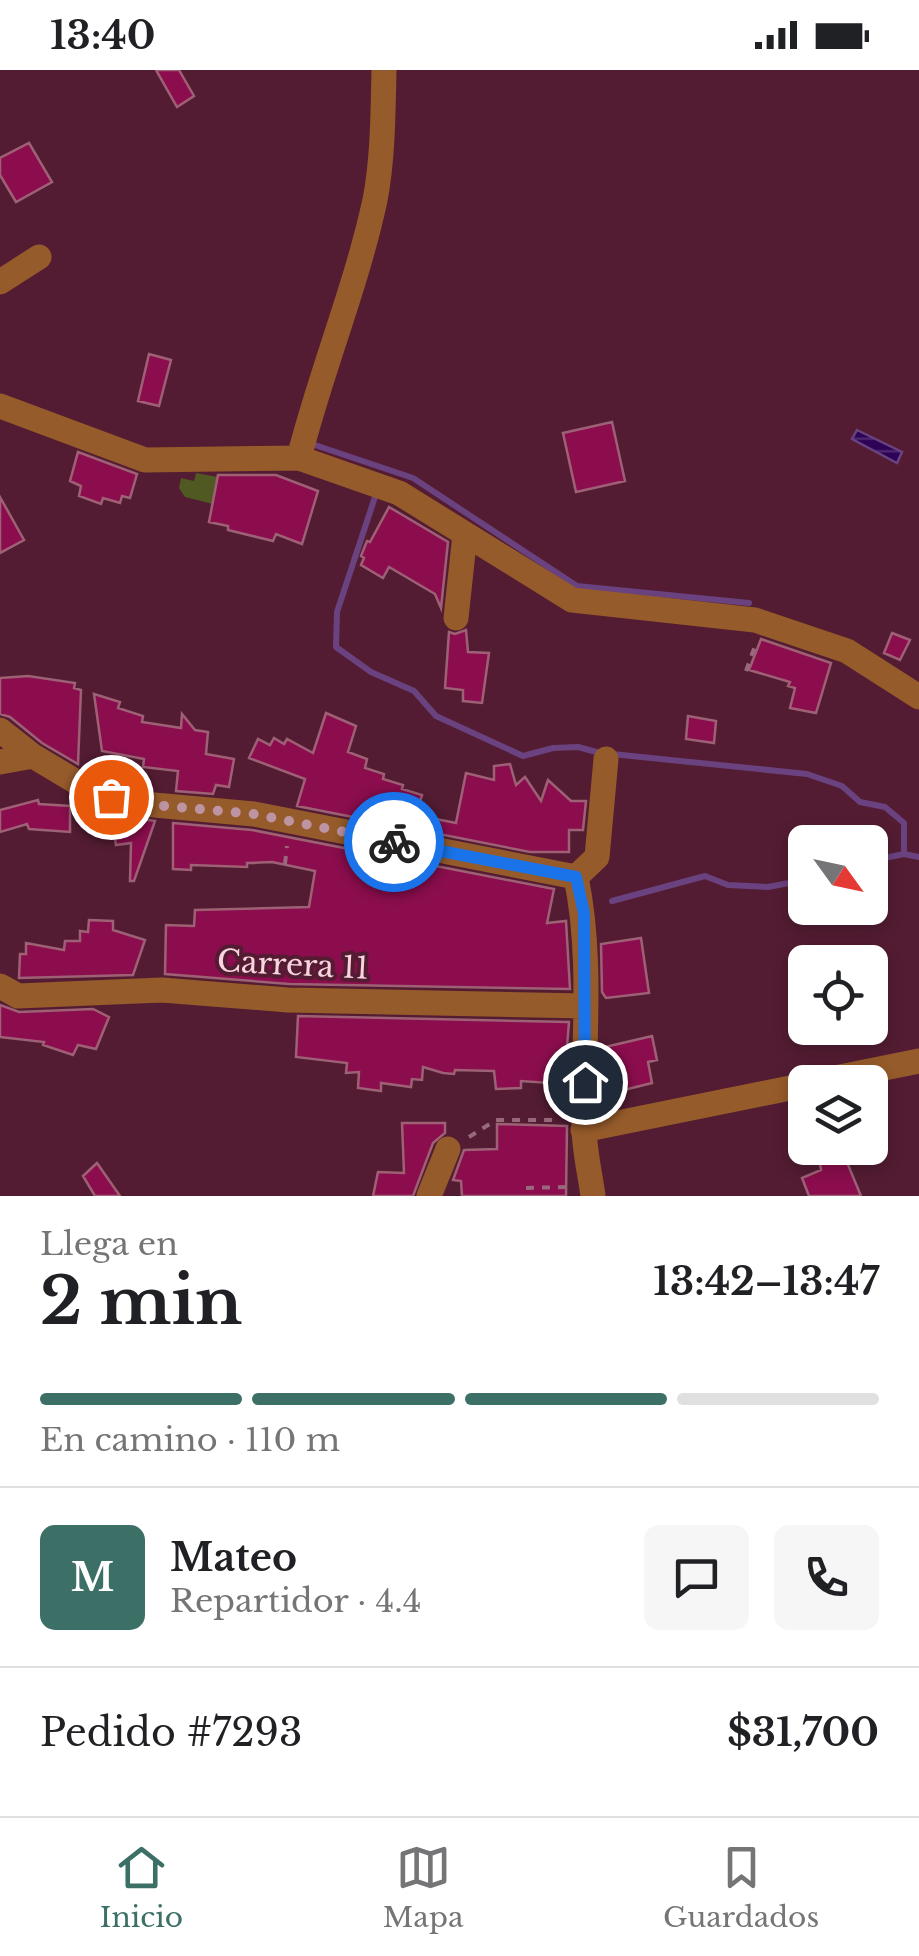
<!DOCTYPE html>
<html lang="es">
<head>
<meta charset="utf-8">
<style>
	:root { --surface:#fff; --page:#f6f6f6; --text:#202124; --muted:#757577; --line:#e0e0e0; --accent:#3c6f66 }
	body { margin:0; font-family:"Libre Baskerville",serif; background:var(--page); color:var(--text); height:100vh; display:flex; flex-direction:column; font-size:38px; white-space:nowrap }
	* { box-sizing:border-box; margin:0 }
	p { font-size:32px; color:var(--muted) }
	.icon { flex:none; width:55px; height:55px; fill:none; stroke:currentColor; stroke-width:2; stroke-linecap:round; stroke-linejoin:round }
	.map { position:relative; height:1126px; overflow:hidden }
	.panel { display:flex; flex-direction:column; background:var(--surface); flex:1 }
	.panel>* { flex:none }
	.needle { width:65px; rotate:123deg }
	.tools { position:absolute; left:788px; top:755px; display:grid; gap:20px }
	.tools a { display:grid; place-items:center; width:100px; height:100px; border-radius:15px; background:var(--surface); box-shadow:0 5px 15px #0003; font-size:50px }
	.pin { position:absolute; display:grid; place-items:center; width:85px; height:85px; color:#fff; margin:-42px; border:5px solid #fff; border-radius:50%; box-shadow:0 2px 10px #0007 }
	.courier { position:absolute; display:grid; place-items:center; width:100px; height:100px; margin:-50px; border:8px solid #1a73e8; border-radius:50%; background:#fff; color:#222; box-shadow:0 2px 12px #0007 }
	.head em { font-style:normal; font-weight:800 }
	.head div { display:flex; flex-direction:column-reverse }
	.head { display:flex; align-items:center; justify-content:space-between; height:170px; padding:0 40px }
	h1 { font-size:65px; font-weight:800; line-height:75px }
	.bar { display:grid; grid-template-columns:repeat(4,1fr); gap:15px 10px; align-content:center; height:120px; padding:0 40px }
	.bar i { height:12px; border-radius:8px; background:var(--line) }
	.bar .selected { background:var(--accent) }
	.bar p { grid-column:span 4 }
	.line { display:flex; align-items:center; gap:25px; padding:0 40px; border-top:2px solid var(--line) }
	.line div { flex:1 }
	.round { display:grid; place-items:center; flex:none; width:105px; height:105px; border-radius:15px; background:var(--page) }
	.status { display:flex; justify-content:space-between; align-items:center; height:70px; padding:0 50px; background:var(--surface); direction:ltr }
	.status svg { height:28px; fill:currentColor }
	.tabs { display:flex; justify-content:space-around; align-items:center; height:140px; border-top:2px solid var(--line); background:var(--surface); font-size:28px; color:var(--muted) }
	.tabs a { display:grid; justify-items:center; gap:5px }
	.tabs .selected { color:var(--accent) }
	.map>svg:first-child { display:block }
</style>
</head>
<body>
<div class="status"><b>13:40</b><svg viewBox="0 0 49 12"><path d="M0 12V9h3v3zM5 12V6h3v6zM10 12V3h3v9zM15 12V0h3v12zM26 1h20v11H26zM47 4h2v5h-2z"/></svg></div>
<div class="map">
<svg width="919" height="1126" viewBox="0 0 919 1126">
	<defs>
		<pattern id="water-rules" width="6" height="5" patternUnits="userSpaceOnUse" patternTransform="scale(2.5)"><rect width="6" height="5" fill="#2c0356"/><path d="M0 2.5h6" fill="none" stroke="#4b276e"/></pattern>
	</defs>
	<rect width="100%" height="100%" fill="#531c32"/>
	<path fill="#4f5921" d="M196 403 218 407 213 434 185 427 179 418 181 408 194 411Z"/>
	<path fill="url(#water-rules)" stroke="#6a427f" stroke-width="2.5" d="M857 360 902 382 897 393 852 369Z"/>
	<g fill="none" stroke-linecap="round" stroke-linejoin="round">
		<path stroke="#6a427f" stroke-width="6" d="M312 374 413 408 577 516 749 533
			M375 427 337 542 336 577 371 602 414 621 436 646 523 686 553 678 578 677 600 683
			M612 684 807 704 842 716 860 732 885 737 904 753V784
			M870 791 904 784 919 787
			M612 831 705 806 728 815 768 817 805 810"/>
	</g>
	<path fill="#8b0d4d" stroke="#9e6075" stroke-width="2.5" d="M156 0H179L194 26 177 37Z
		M29 73 52 112 16 132 0 105V88Z
		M149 284 171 290 159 336 138 331Z
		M612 352 625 411 576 422 563 363Z
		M78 382 137 404 130 428 122 426 120 433 103 428 101 434 79 426 81 416 70 411Z
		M218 405H276L318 421 302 474 276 464 273 471 228 460V456L209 452Z
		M0 427 24 470 0 483Z
		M389 437 448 472 441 538 435 524 389 497 383 508 361 495 364 488 361 486 367 471 370 472Z
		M466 560 468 582 489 583 482 633 463 631V620L445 618 449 562 455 564Z
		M892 563 910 570 900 590 884 583Z
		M761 569 831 593 816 643 790 638 795 618 788 616 790 612 749 600Z
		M28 606 75 613 74 618 81 620 78 694 42 673 10 647 0 644V608Z
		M94 624 120 632 118 638 143 646 142 652 181 658 182 644 195 660 208 662 206 684 234 689 229 717 216 715 213 724 176 721 178 701 143 697 144 689 102 681Z
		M326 643 356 656 348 682 367 689 365 698 384 704 383 709 403 715 402 719 422 725 416 745 456 753 466 703 494 710V696L510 694 516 715 525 707 541 731 548 710 571 731H586L583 760H569V782H530L297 736 305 709 249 688 258 669 270 675 274 668 284 674 287 669 313 683Z
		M688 646 716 651 714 673 686 669Z
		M38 730 39 734 70 736V762L29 759 27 754 0 762V740Z
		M111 744 155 751 134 811H130L131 773 116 775Z
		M173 753 252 760 554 819 547 853 566 851 570 919 289 914 165 904 166 855 194 856 195 840 309 837 315 801 272 792 247 793V797L191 795V800L173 799Z
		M89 850 113 851V860L145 870 133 905 19 908 20 884H26V873L64 880 65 871H80V861L88 862Z
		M641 868 649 923 606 928 602 922 601 874Z
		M0 935 19 942 93 939 109 947 96 979 78 975 73 985 43 975 44 972 0 967Z
		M298 946 569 952 564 1014 521 1011V1018L496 1019 494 1001 455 1000 454 1004 443 1003 423 997 422 1010 412 1009 411 1017 381 1013V1021L358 1018 359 1002 346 1003 347 993 296 987Z
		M652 966 657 990 648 992 652 1013 612 1023 601 978Z
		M402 1053H445V1063L433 1073 413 1126H373L378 1102 404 1103Z
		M497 1054 567 1056 566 1126H462L461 1111 453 1110 464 1080 497 1079Z
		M844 1085 861 1126H809L802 1108 821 1100 820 1094Z
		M97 1093 120 1126H95L83 1106Z"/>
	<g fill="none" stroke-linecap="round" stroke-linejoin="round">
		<path stroke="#98697a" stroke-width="4" stroke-dasharray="8 8" stroke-linecap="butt" d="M746 601 755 576
			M285 794 287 776
			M469 1067 496 1050H559
			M526 1118 566 1117"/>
		<path stroke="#965b2a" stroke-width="25" d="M0 212 39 187
			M0 336 145 390 299 388 399 423 572 530 755 550 847 581 919 627
			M299 388C321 301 356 218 375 130 383 89 383 42 384 0
			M456 548 465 464
			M0 660 33 686 90 720 132 733 254 744 576 807
			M0 692 33 686
			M576 807C593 889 583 973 584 1056 584 1079 590 1103 593 1126
			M576 807 597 787 606 689
			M0 916 18 926 162 920 288 930 586 936
			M815 1012 919 991
			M583 1060 805 1015
			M429 1126 448 1079"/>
	</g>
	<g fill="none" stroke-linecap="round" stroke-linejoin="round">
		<path stroke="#bf94a2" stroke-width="10" stroke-dasharray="0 18" d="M111 727 132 733 254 744 394 772"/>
		<path stroke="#1a73e8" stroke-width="12" d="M394 772 576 807 584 843 585 1012"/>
	</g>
	<g text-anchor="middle" stroke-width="8" stroke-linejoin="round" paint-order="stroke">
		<g font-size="30" fill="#f9d4df" stroke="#531c32">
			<text transform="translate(293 895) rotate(3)" y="10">Carrera 11</text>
		</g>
	</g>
</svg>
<div class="tools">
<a><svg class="needle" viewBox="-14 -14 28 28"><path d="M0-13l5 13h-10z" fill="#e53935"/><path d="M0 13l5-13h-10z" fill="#757577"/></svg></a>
<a><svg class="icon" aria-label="locate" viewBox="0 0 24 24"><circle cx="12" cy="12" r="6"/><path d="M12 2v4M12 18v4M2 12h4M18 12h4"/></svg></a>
<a><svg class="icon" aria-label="layers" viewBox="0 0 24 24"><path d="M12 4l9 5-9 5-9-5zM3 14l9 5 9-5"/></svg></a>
</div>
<div class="pin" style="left:111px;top:727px;background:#ea580c"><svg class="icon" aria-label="bag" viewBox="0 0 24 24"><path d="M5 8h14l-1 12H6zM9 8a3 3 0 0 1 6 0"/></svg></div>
<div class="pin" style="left:585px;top:1012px;background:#1f2937"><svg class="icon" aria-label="home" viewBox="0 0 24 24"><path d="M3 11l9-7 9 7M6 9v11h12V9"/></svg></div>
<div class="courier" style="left:394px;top:772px"><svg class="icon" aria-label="bike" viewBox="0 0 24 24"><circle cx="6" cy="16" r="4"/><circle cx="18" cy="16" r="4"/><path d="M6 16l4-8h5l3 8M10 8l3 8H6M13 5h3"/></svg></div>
</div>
<section class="panel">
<div class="head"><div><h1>2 min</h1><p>Llega en</p></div><em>13:42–13:47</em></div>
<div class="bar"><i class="selected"></i><i class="selected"></i><i class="selected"></i><i></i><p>En camino · 110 m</p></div>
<div class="line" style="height:180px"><b class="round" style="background:var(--accent);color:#fff">M</b><div><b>Mateo</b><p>Repartidor · 4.4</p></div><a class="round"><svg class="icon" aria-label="chat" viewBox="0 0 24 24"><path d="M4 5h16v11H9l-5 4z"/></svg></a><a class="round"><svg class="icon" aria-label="phone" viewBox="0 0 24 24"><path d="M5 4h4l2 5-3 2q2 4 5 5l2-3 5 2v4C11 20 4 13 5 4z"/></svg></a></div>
<div class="line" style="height:130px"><div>Pedido #7293</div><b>$31,700</b></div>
</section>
<nav class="tabs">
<a class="selected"><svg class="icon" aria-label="home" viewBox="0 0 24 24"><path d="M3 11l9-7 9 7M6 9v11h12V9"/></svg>Inicio</a>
<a><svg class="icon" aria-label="map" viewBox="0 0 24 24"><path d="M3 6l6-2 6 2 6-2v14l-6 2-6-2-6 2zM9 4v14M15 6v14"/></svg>Mapa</a>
<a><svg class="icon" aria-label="saved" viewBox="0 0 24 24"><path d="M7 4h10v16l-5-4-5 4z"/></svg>Guardados</a>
</nav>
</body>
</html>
